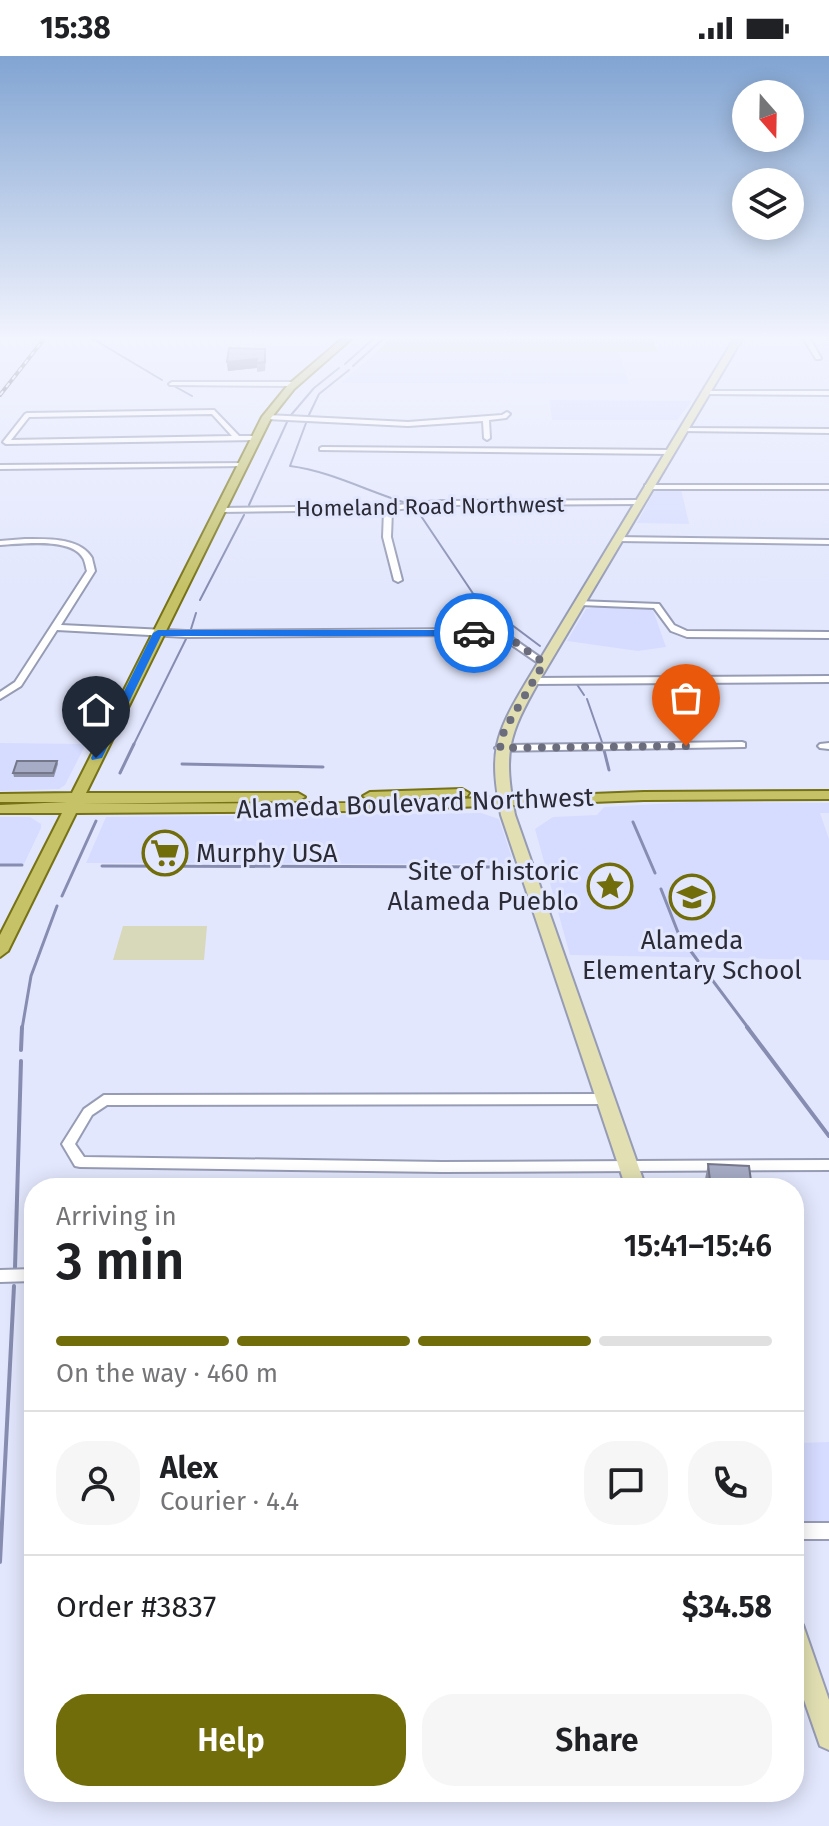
<!DOCTYPE html>
<html lang="en">
<head>
<meta charset="utf-8">
<style>
	:root { --surface:#fff; --page:#f6f6f6; --text:#202124; --muted:#757577; --line:#e0e0e0; --accent:#716d0b }
	body { margin:0; font-family:"Fira Sans",sans-serif; background:var(--page); color:var(--text); height:100vh; display:flex; flex-direction:column; font-size:30px; white-space:nowrap }
	* { box-sizing:border-box; margin:0 }
	p { font-size:26px; color:var(--muted) }
	.icon { flex:none; width:44px; height:44px; fill:none; stroke:currentColor; stroke-width:2; stroke-linecap:round; stroke-linejoin:round }
	.map { position:relative; flex:1; overflow:hidden }
	.drawer { position:absolute; left:24px; top:1122px; width:780px; height:624px; display:flex; flex-direction:column; background:var(--surface); border-radius:32px; box-shadow:0 4px 20px #0003 }
	.drawer>* { flex:none }
	.needle { width:52px; rotate:160deg }
	.controls { position:absolute; left:732px; top:24px; display:grid; gap:16px }
	.controls a { display:grid; place-items:center; width:72px; height:72px; border-radius:50%; background:var(--surface); box-shadow:0 4px 20px #0003; font-size:40px }
	.pin { position:absolute; display:grid; place-items:center; width:68px; height:68px; color:#fff; margin:-82px -34px; border-radius:50% 50% 50% 0; rotate:-45deg; box-shadow:0 0 8px #0007 }
	.pin .icon { rotate:45deg }
	.courier { position:absolute; display:grid; place-items:center; width:80px; height:80px; margin:-40px; border:6px solid #1a73e8; border-radius:50%; background:#fff; color:#222; box-shadow:0 2px 10px #0007 }
	.head em { font-style:normal; font-weight:600 }
	.head div { display:flex; flex-direction:column-reverse }
	.head { display:flex; align-items:center; justify-content:space-between; height:136px; padding:0 32px }
	h1 { font-size:52px; font-weight:600; line-height:60px }
	.bar { display:grid; grid-template-columns:repeat(4,1fr); gap:12px 8px; align-content:center; height:96px; padding:0 32px }
	.bar i { height:10px; border-radius:6px; background:var(--line) }
	.bar .current { background:var(--accent) }
	.bar p { grid-column:span 4 }
	.line { display:flex; align-items:center; gap:20px; padding:0 32px; border-top:2px solid var(--line) }
	.line div { flex:1 }
	.round { display:grid; place-items:center; flex:none; width:84px; height:84px; border-radius:32px; background:var(--page) }
	.cta { display:flex; gap:16px; margin-top:auto; padding:16px 32px }
	.cta a { flex:1; height:92px; border-radius:32px; background:var(--accent); color:#fff; font-size:32px; font-weight:600; line-height:92px; text-align:center }
	.cta a+a { background:var(--page); color:var(--text) }
	.status { display:flex; justify-content:space-between; align-items:center; height:56px; padding:0 40px; background:var(--surface); direction:ltr }
	.status svg { height:22px; fill:currentColor }
	.map>svg:first-child { display:block }
</style>
</head>
<body>
<div class="status"><b>15:38</b><svg viewBox="0 0 49 12"><path d="M0 12V9h3v3zM5 12V6h3v6zM10 12V3h3v9zM15 12V0h3v12zM26 1h20v11H26zM47 4h2v5h-2z"/></svg></div>
<div class="map">
<svg width="829" height="1770" viewBox="0 0 829 1770">
	<rect width="100%" height="100%" fill="#e3e7fd"/>
	<path fill="#d6dcff" d="M377 296H619L629 328 341 327Z
		M550 344 692 345 677 364H552Z
		M656 432 681 433 689 468 637 467Z
		M597 551 653 554 666 591 638 595 567 585 586 553Z
		M0 687 86 688 65 729 59 733 0 735Z
		M694 746 829 747V757H820L829 783V904L570 899 535 773 553 761 597 759 604 751Z
		M481 757 499 763 514 808 86 807 106 761Z
		M0 761H30L41 768V772L24 808H0Z
		M794 1372 799 1387 829 1386V1467H794Z"/>
	<path fill="#d8d8bb" d="M389 283H654L657 296H377Z
		M123 870H207L204 904H113Z"/>
	<g fill="none" stroke-linecap="round" stroke-linejoin="round">
		<path stroke="#868db0" stroke-width="2" d="M93 283 162 324
			M345 308 373 283
			M353 310 383 283
			M174 330 192 340
			M291 359 314 332 339 312
			M308 361 319 338 349 314
			M306 367 290 410C329 415 365 434 403 446
			M249 449 287 366
			M417 454 476 542 540 590
			M200 544 244 459
			M191 573 196 557
			M576 627 584 639
			M587 643 603 689
			M133 690 186 583"/>
		<path stroke="#868db0" stroke-width="3" d="M604 694 609 714
			M182 708 323 711
			M120 717 134 688
			M633 766 655 817
			M0 809H22
			M102 810 511 811
			M661 833 679 879 698 905
			M62 840 96 765
			M704 913 749 973
			M22 973 31 920 57 850"/>
		<path stroke="#868db0" stroke-width="4" d="M747 971 829 1080
			M21 994 22 971
			M15 1212 21 1005
			M0 1506 14 1230"/>
		<g stroke="#979cb5" stroke-width="4">
			<path id="minor" d="M804 283H810L821 302 820 303H816Z
				M172 326H294L297 328 294 330 170 329 169 328Z
				M705 335H829V339L703 338 702 337Z
				M214 354 239 380H257L260 382 257 384 6 388 3 386 25 358 27 357ZM212 358 232 380 11 384 29 361Z
				M507 356 510 358 506 362 489 364 490 382 487 384 484 382 483 365 408 370 267 363 264 361 267 359 408 366 502 359Z
				M683 372 829 373V377L681 375V373Z
				M322 391 670 394 673 396 670 398 320 394V392Z
				M246 407 248 408 244 410 0 413V409Z
				M645 429H829V433H645Z
				M639 444H642V448L438 449 392 454 391 481 402 524 398 526 394 524 383 481 384 454 220 456 216 454 220 452 388 450 438 445Z
				M615 481 829 484V488L618 485H615Z
				M25 483C46 483 80 481 92 502 92 503 95 514 95 515L61 569 186 575 470 573 508 579 548 607 547 609H541L503 583 470 579 186 581 57 574 21 630 0 643V636L15 626 87 515C86 512 85 505 83 502 71 481 21 488 0 489V485Z
				M577 545 659 548 674 569 687 575 829 576V582L687 581 671 575 654 552 580 549 576 547Z
				M829 620V626L533 628 529 625 533 622Z
				M742 686 745 687V691L500 695 495 692 500 689Z
				M829 687V693L820 692 818 690 820 688Z
				M605 1038 609 1040 611 1043 609 1046 605 1048 107 1049 92 1059 75 1088 84 1101 442 1106 829 1104V1114L442 1116 80 1111 75 1110 62 1088 84 1053 104 1039Z
				M34 1213V1225L0 1226V1214Z
				M794 1467H829V1483H794Z"/>
		</g>
		<g stroke="#979cb5" stroke-width="4">
			<path id="secondary" d="M734 283H742L539 625C508 680 503 696 515 759L646 1132H626L501 759C489 696 494 680 527 625Z
				M794 1566 803 1569 829 1644V1694L820 1690 794 1615Z"/>
		</g>
		<g stroke="#767215" stroke-width="4">
			<path id="primary" d="M342 283H351L294 333 271 362 86 737H298L305 741 298 745 81 748 353 747 644 736 829 735V743L644 744 353 755 76 757 8 895 0 901V879L62 757H0V749L67 746H0V738L72 737 262 361 288 329Z
				M462 733 469 737 467 740 370 744 363 740 370 736Z"/>
		</g>
		<use href="#minor" fill="#fff" fill-rule="evenodd"/>
		<use href="#secondary" fill="#e2e0b3" fill-rule="evenodd"/>
		<use href="#primary" fill="#c5c268" fill-rule="evenodd"/>
		<g stroke="#585a68" stroke-width="4">
			<path id="rail" d="M0 339 44 283"/>
		</g>
		<use href="#rail" stroke="#e3e7fd" stroke-width="2" stroke-dasharray="5" stroke-linecap="butt"/>
	</g>
	<path fill="#9094aa" d="M266 302 265 315 257 316V312L228 315 227 306Z
		M57 705 58 708 54 721H14L13 717Z
		M708 1108 752 1132H706L705 1123Z"/>
	<path fill="#75788b" d="M257 303V312L228 315 227 306Z"/>
	<path fill="#a7acc6" stroke="#75788b" stroke-width="2" d="M229 292 265 293V306L256 307 257 303 227 306Z
		M17 705H57L53 717H13Z
		M708 1108 749 1110 752 1132H711Z"/>
	<linearGradient id="sky" x2="0" y2="1"><stop stop-color="#81a4d2"/><stop offset="0.53" stop-color="#f2f4fe"/><stop offset="1" stop-color="#f2f4fe" stop-opacity="0"/></linearGradient>
	<rect width="829" height="531" fill="url(#sky)"/>
	<path fill="#1a73e8" d="M158 574H474L479 577 474 580H161L102 702 92 704 91 702 153 577Z"/>
	<g fill="none" stroke-linecap="round" stroke-linejoin="round">
		<path stroke="#6b6d7c" stroke-width="8" stroke-dasharray="0 14.4" d="M474 577 515 586 544 607 504 675 500 692 686 690"/>
	</g>
	<defs>
		<g id="supermarket-ring" transform="scale(2.3)"><circle r="9.5" fill="#e3e7fd" stroke="#716d0b" stroke-width="1.5"/><path d="M-6-5.5h2.5l.6 2H6L4.5 2H-2.5L-4.4-4H-6ZM-1.5 3.2a1.3 1.3 0 1 0 .1 0ZM3 3.2a1.3 1.3 0 1 0 .1 0Z" fill="#716d0b"/></g>
		<g id="sight-ring" transform="scale(2.3)"><circle r="9.5" fill="#e3e7fd" stroke="#716d0b" stroke-width="1.5"/><path d="M0-6L1.8-2.2L6-1.7L2.9 1.2L3.7 5.4L0 3.3L-3.7 5.4L-2.9 1.2L-6-1.7L-1.8-2.2Z" fill="#716d0b"/></g>
		<g id="school-ring" transform="scale(2.3)"><circle r="9.5" fill="#e3e7fd" stroke="#716d0b" stroke-width="1.5"/><path d="M0-5L7-2L0 1L-7-2ZM-4 1L0 2.5L4 1V4Q0 6-4 4Z" fill="#716d0b"/></g>
	</defs>
	<g fill-rule="evenodd">
		<use href="#supermarket-ring" x="165" y="797"/>
		<use href="#sight-ring" x="610" y="830"/>
		<use href="#school-ring" x="692" y="841"/>
	</g>
	<g text-anchor="middle" stroke-width="6" stroke-linejoin="round" paint-order="stroke">
		<g font-size="22" fill="#2a2b36" stroke="#e3e7fd">
			<text transform="translate(430 450) rotate(-1)" y="8">Homeland Road Northwest</text>
		</g>
		<g font-size="26" fill="#2a2b36" stroke="#e3e7fd">
			<text transform="translate(415 747) rotate(-2)" y="9">Alameda Boulevard Northwest</text>
		</g>
		<g font-size="26" fill="#2a2b36" stroke="#e3e7fd" text-anchor="start">
			<text x="196" y="806">Murphy USA</text>
			<text x="579" y="824" text-anchor="end">Site of historic<tspan x="579" dy="30">Alameda Pueblo</tspan></text>
			<text x="692" y="893" text-anchor="middle">Alameda<tspan x="692" dy="30">Elementary School</tspan></text>
		</g>
	</g>
</svg>
<div class="controls">
<a><svg class="needle" viewBox="-14 -14 28 28"><path d="M0-13l5 13h-10z" fill="#e53935"/><path d="M0 13l5-13h-10z" fill="#757577"/></svg></a>
<a><svg class="icon" aria-label="layers" viewBox="0 0 24 24"><path d="M12 4l9 5-9 5-9-5zM3 14l9 5 9-5"/></svg></a>
</div>
<div class="pin" style="left:686px;top:690px;background:#ea580c"><svg class="icon" aria-label="bag" viewBox="0 0 24 24"><path d="M5 8h14l-1 12H6zM9 8a3 3 0 0 1 6 0"/></svg></div>
<div class="pin" style="left:96px;top:702px;background:#1f2937"><svg class="icon" aria-label="home" viewBox="0 0 24 24"><path d="M3 11l9-7 9 7M6 9v11h12V9"/></svg></div>
<div class="courier" style="left:474px;top:577px"><svg class="icon" aria-label="car" viewBox="0 0 24 24"><path d="M5 17H2v-5l4-1 3-4h7l3 4 3 1v5h-3M9 17h6M6 11h13"/><circle cx="7" cy="17" r="2"/><circle cx="17" cy="17" r="2"/></svg></div>
<section class="drawer">
<div class="head"><div><h1>3 min</h1><p>Arriving in</p></div><em>15:41–15:46</em></div>
<div class="bar"><i class="current"></i><i class="current"></i><i class="current"></i><i></i><p>On the way · 460 m</p></div>
<div class="line" style="height:144px"><a class="round"><svg class="icon" aria-label="person" viewBox="0 0 24 24"><circle cx="12" cy="8" r="4"/><path d="M4 21q1-7 8-7t8 7"/></svg></a><div><b>Alex</b><p>Courier · 4.4</p></div><a class="round"><svg class="icon" aria-label="chat" viewBox="0 0 24 24"><path d="M4 5h16v11H9l-5 4z"/></svg></a><a class="round"><svg class="icon" aria-label="phone" viewBox="0 0 24 24"><path d="M5 4h4l2 5-3 2q2 4 5 5l2-3 5 2v4C11 20 4 13 5 4z"/></svg></a></div>
<div class="line" style="height:104px"><div>Order #3837</div><b>$34.58</b></div>
<div class="cta"><a>Help</a><a>Share</a></div>
</section>
</div>
</body>
</html>
